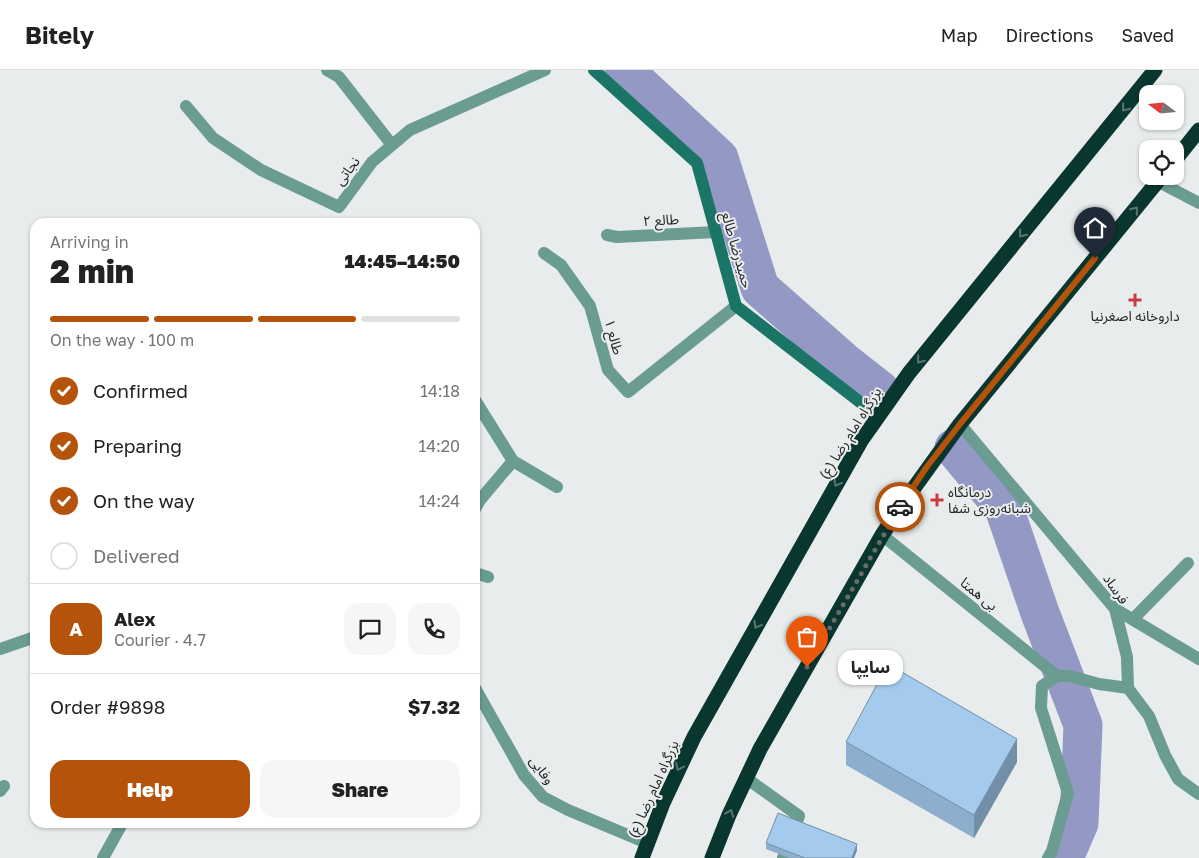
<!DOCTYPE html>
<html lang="en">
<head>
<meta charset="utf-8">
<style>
	:root { --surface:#fff; --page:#f6f6f6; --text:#222; --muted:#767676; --line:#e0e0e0; --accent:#b45309 }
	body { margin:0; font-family:"Golos Text","Noto Sans Arabic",sans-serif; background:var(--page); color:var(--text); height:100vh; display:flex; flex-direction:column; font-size:19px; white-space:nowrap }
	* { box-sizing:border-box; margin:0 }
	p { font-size:16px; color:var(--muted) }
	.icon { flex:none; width:28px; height:28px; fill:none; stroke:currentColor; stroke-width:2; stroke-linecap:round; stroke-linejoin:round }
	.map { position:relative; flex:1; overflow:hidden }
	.details { position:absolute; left:30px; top:148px; width:450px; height:610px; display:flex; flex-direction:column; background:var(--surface); border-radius:15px; box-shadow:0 1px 4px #0004 }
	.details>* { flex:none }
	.needle { width:32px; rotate:286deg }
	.buttons { position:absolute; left:1139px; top:15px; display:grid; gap:10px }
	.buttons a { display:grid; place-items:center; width:45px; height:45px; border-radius:10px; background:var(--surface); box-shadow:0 1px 4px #0004; font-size:25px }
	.pin { position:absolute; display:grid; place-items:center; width:42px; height:42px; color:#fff; margin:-51px -21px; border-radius:50% 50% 50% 0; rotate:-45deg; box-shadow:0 0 5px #0007 }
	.pin .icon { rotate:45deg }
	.courier { position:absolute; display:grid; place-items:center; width:50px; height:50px; margin:-25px; border:4px solid #b45309; border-radius:50%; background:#fff; color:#222; box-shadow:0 1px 6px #0007 }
	.bubble { position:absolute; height:35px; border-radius:15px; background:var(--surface); box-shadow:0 1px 4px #0004; font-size:16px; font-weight:800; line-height:35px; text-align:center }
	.head em { font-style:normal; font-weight:800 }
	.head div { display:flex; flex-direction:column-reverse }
	.head { display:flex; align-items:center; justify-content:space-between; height:85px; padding:0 20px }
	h1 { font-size:32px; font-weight:800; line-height:38px }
	.bar { display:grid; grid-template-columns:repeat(4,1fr); gap:8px 5px; align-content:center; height:60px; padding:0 20px }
	.bar i { height:6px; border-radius:4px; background:var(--line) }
	.bar .on { background:var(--accent) }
	.bar p { grid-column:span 4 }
	.line { display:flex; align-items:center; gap:12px; padding:0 20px; border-top:1px solid var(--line) }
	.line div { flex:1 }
	.round { display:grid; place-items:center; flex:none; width:52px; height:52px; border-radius:15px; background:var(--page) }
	ol { padding:0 20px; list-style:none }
	li { display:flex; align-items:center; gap:15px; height:55px }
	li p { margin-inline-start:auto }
	li .icon { padding:5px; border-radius:50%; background:var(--accent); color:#fff; stroke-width:4 }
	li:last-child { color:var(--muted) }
	li i { width:28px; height:28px; border:2px solid var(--line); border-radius:50% }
	.action { display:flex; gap:10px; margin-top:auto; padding:10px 20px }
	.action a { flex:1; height:58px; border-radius:15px; background:var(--accent); color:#fff; font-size:20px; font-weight:800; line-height:58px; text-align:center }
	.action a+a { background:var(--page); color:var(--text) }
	header { display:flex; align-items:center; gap:30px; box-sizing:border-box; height:70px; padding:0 25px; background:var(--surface); border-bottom:1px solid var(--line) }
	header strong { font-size:24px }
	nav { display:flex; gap:28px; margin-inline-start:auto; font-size:18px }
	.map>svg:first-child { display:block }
</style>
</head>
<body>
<header>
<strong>Bitely</strong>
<nav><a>Map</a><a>Directions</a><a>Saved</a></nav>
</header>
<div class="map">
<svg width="1199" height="788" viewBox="0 0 1199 788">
	<rect width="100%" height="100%" fill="#e8eced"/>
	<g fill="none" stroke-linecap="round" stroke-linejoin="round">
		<path stroke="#9498c4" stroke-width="39" d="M624 0 719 88 760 218 843 291 880 320
			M954 378 1004 438 1040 543 1083 655 1079 753 1064 788"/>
		<path stroke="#6a9c91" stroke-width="12" d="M882 465 1057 606
			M746 708 799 746 783 788"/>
		<path stroke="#6a9c91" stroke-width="12" d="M327 0 339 7 392 75
			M186 36 213 68 261 100 339 137 372 92 410 60 545 0
			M1157 111 1199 133
			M607 165 617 167 716 162
			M544 183 561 195 590 236 608 300 628 322 736 236
			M475 330 513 391 480 430 475 439
			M960 354 1115 539 1127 587 1128 618 1149 646 1165 685 1178 709 1199 724
			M513 391 557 417
			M475 503 488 507
			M1115 539 1199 589
			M1133 549 1188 493
			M0 579 35 567
			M475 618 524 705 543 727 568 740 647 773
			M0 721 4 716
			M103 788 123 752
			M1048 788 1052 781 1068 723 1041 638 1042 616 1057 606H1070L1099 614 1128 618"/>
		<path stroke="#1b7566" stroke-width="12" d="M594 0 697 93 736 236 878 346"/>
		<path stroke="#09372f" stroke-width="15" d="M1175 90 1199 60
			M642 788 663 733 694 667 861 371 909 303 1155 0
			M712 788 729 745 760 679 882 465 906 429 960 354 1162 106"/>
	</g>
	<path fill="#8dafcd" d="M846 672 1017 692 974 768 846 695Z
		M766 773 857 780 854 788H789L766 779Z"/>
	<path fill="#738ea7" d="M1017 669V692L974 768V745Z
		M857 774V780L854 788H852Z"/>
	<path fill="#a4cbee" stroke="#738ea7" d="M888 594 1017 669 974 745 846 672Z
		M778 743 857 774 852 788H805L766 773Z"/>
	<defs><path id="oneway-chevron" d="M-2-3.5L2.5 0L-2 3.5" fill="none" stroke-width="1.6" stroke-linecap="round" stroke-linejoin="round" transform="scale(1.25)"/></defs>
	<g stroke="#577672">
		<use href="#oneway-chevron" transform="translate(1125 38) rotate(129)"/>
		<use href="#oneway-chevron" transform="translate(1135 140) rotate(-51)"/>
		<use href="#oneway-chevron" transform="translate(1022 164) rotate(129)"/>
		<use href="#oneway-chevron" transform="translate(920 290) rotate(129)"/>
		<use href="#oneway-chevron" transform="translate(837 413) rotate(119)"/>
		<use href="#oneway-chevron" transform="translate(757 555) rotate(119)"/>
		<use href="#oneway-chevron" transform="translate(679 697) rotate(115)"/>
		<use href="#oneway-chevron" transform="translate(730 743) rotate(-67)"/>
	</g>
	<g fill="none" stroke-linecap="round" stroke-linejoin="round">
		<path stroke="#696b6c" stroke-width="5" stroke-dasharray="0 9" d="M807 597 900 437"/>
		<path stroke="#b45309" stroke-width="6" d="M900 437 926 398 960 354 1095 188"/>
	</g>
	<g fill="#cb3b43" stroke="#e8eced" stroke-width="2">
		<path d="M1132.5 222.5h5v5h5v5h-5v5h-5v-5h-5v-5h5z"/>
		<path d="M934.5 422.5h5v5h5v5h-5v5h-5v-5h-5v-5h5z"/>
	</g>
	<g text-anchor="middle" stroke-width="4" stroke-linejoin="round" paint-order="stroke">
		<g font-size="14" fill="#242626" stroke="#e8eced">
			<text transform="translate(347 101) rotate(-53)" y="5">نجاتی</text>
			<text transform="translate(661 150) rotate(-3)" y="5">طالع ۲</text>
			<text transform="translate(737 180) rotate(74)" y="5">حمیدرضا طالع</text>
			<text transform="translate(614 267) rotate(75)" y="5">طالع ۱</text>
			<text transform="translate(850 363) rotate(-58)" y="5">بزرگراه امام رضا (ع)</text>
			<text transform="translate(1116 519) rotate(55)" y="5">فرساد</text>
			<text transform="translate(979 524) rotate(39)" y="5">بی همتا</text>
			<text transform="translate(542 700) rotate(53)" y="5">وفایی</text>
			<text transform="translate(653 719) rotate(-66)" y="5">بزرگراه امام رضا (ع)</text>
		</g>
		<g font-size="14" fill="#242626" stroke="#e8eced">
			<text x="1135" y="251">داروخانه اصغرنیا</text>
			<text x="948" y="427" text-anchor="start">درمانگاه<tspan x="948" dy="16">شبانه‌روزی شفا</tspan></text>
		</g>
	</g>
</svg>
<div class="buttons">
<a><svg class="needle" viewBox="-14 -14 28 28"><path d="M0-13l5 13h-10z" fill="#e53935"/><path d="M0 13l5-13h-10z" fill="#767676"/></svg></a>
<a><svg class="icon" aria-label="locate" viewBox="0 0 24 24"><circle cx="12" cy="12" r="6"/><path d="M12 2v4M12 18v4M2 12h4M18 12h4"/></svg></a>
</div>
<div class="pin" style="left:807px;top:597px;background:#ea580c"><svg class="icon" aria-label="bag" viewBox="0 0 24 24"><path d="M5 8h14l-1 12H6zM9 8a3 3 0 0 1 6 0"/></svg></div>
<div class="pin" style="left:1095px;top:188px;background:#1f2937"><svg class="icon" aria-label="home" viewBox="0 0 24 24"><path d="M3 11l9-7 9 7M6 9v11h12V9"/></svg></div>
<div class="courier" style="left:900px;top:437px"><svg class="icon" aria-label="car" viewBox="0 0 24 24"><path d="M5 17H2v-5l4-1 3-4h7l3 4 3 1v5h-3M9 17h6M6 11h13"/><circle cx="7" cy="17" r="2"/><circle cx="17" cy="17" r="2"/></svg></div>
<div class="bubble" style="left:838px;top:580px;width:65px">سایپا</div>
<section class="details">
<div class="head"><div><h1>2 min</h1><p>Arriving in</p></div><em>14:45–14:50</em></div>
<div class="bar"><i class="on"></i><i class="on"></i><i class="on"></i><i></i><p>On the way · 100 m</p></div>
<ol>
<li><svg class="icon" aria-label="check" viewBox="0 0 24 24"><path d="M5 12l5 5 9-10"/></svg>Confirmed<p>14:18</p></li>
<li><svg class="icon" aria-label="check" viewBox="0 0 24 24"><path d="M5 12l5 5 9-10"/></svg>Preparing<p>14:20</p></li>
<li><svg class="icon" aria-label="check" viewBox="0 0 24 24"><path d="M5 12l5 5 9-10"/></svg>On the way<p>14:24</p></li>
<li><i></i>Delivered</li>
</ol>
<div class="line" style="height:90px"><b class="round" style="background:var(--accent);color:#fff">A</b><div><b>Alex</b><p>Courier · 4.7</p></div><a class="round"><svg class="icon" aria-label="chat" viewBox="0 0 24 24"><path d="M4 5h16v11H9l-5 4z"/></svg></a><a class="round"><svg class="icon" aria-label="phone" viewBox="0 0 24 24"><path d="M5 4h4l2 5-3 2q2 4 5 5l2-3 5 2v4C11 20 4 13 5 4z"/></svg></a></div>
<div class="line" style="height:65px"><div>Order #9898</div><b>$7.32</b></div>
<div class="action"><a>Help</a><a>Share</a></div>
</section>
</div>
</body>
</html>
